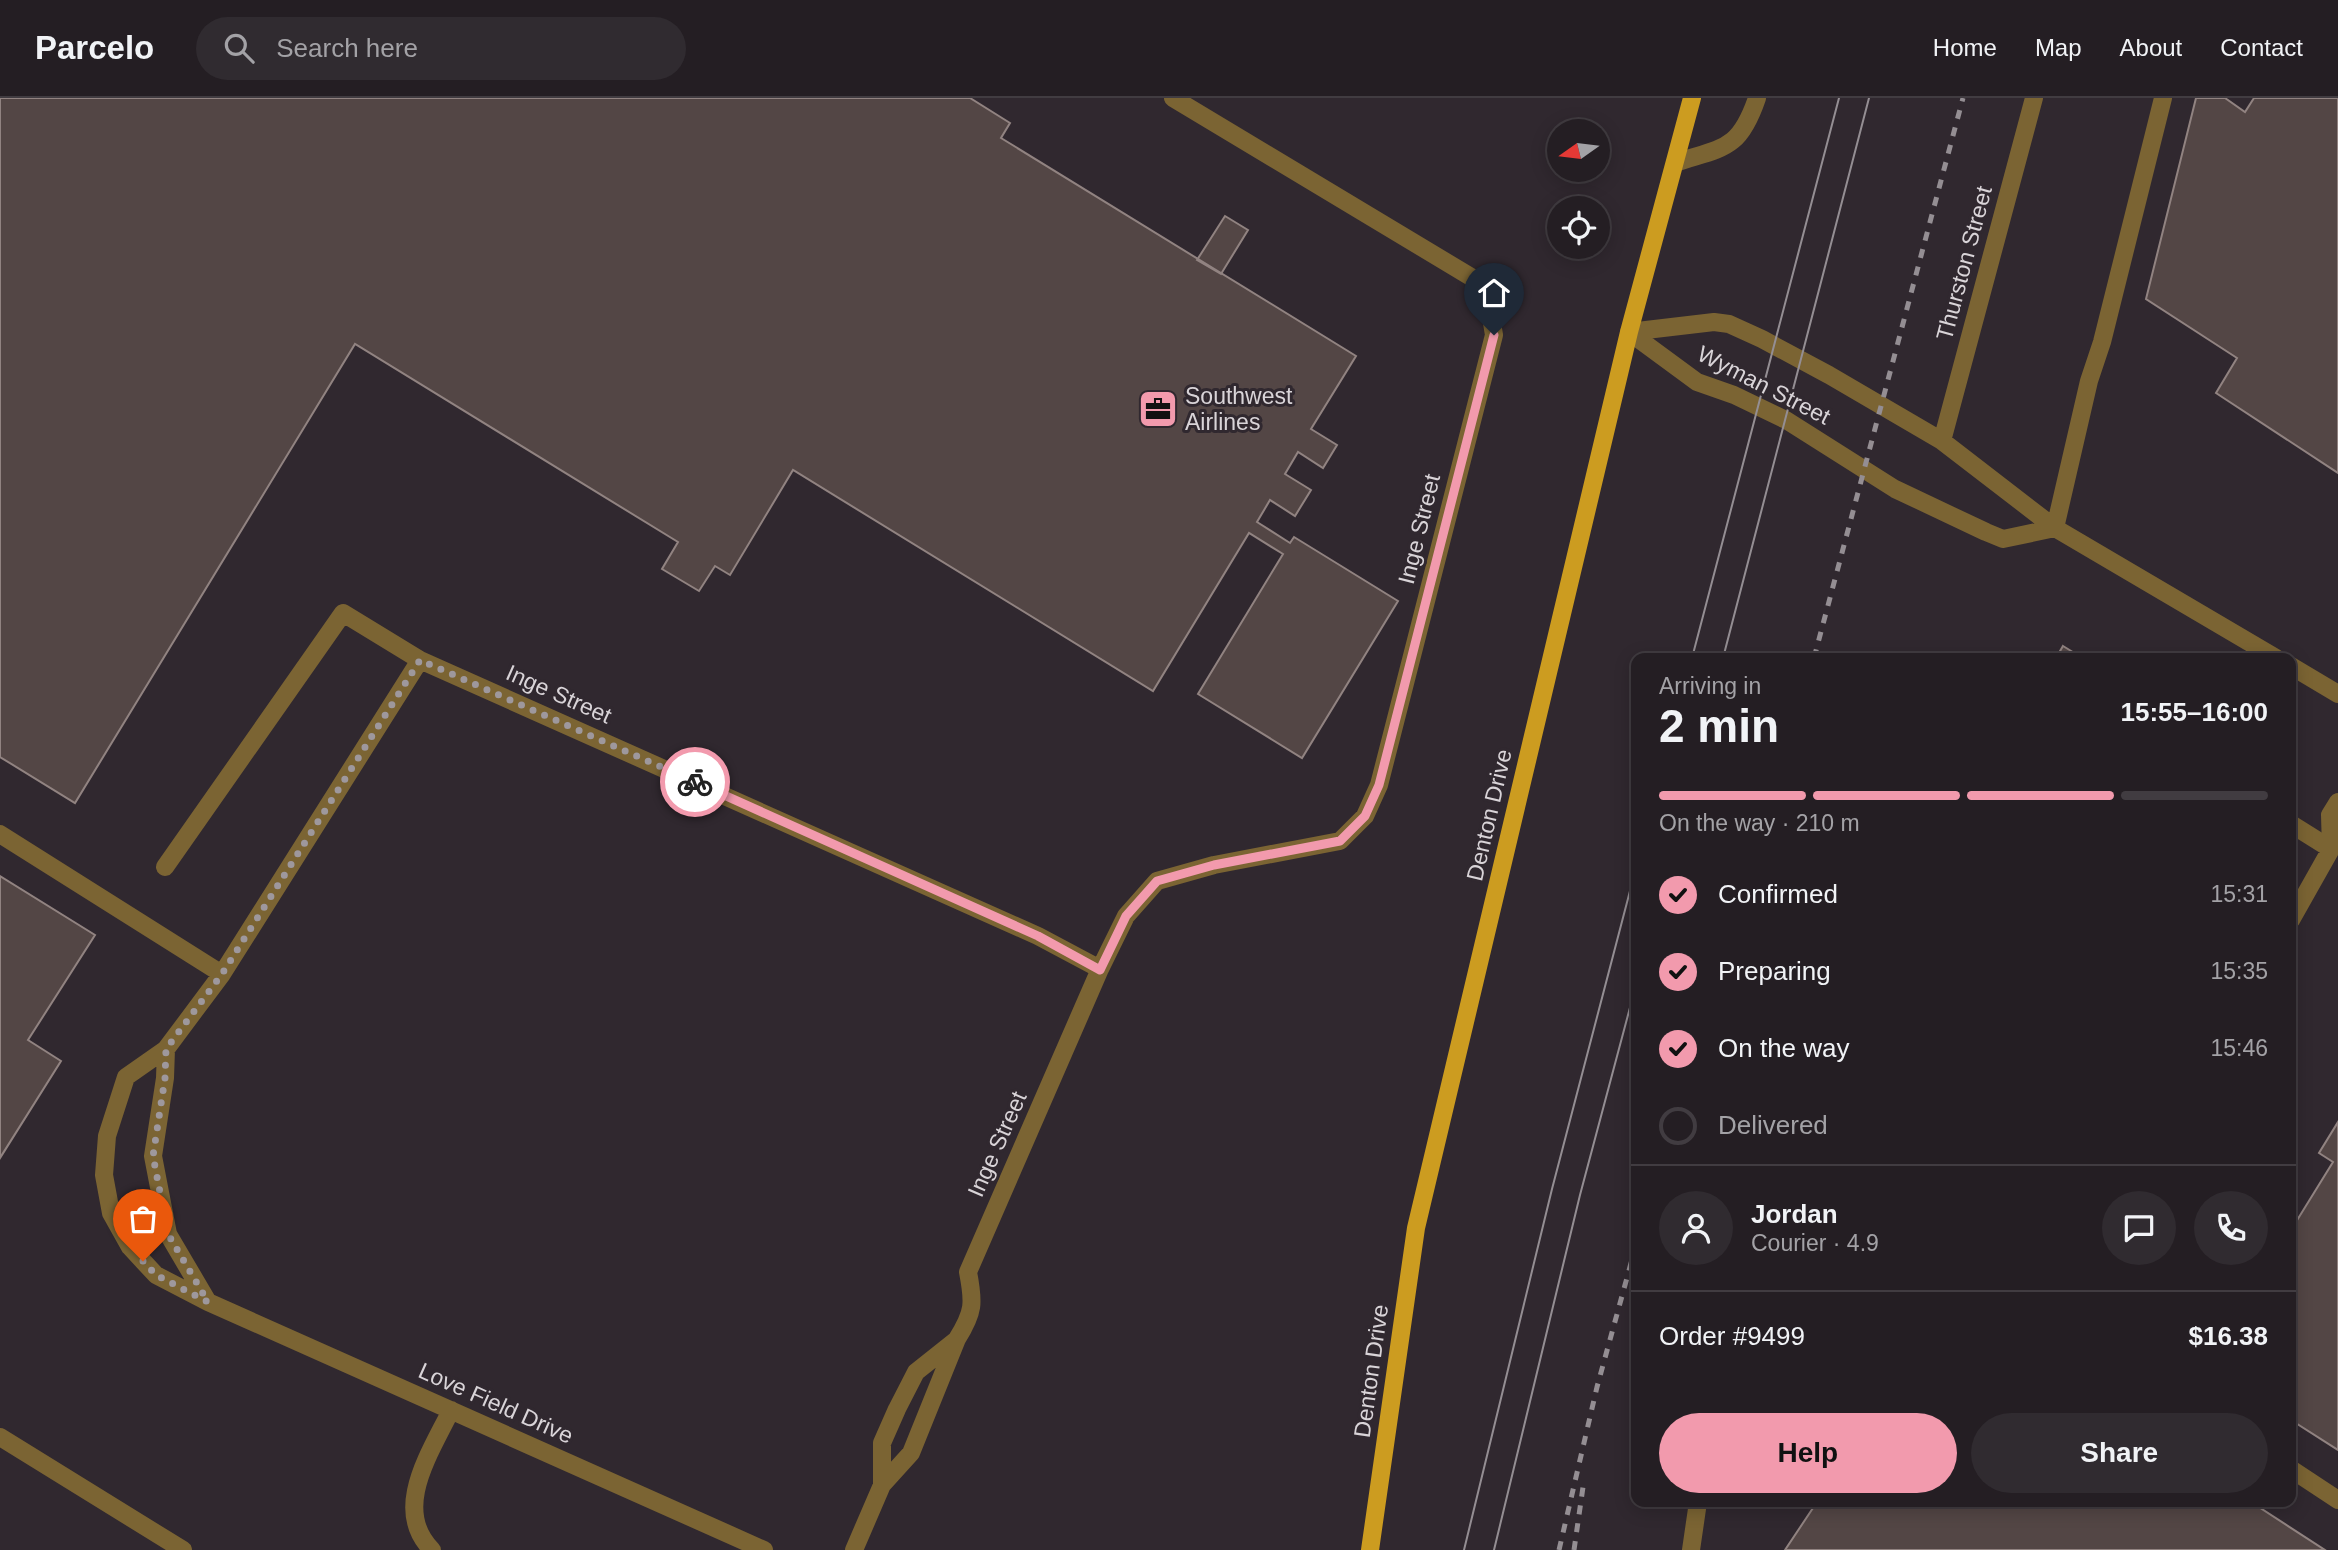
<!DOCTYPE html>
<html lang="en">
<head>
<meta charset="utf-8">
<style>
	:root { --surface:#241e23; --page:#302b30; --text:#f1f3f6; --muted:#a3a2a6; --line:#413c41; --accent:#f29aad }
	body { margin:0; font-family:Helvetica,sans-serif; background:var(--page); color:var(--text); height:100vh; display:flex; flex-direction:column; font-size:26px; white-space:nowrap }
	* { box-sizing:border-box; margin:0 }
	p { font-size:23px; color:var(--muted) }
	.icon { flex:none; width:38px; height:38px; fill:none; stroke:currentColor; stroke-width:2; stroke-linecap:round; stroke-linejoin:round }
	.map { position:relative; flex:1; overflow:hidden }
	.sheet { position:absolute; left:1631px; top:555px; width:665px; height:854px; display:flex; flex-direction:column; background:var(--surface); border-radius:14px; box-shadow:0 4px 18px #0003,0 0 0 2px var(--line) }
	.sheet>* { flex:none }
	.needle { width:46px; rotate:256deg }
	.buttons { position:absolute; left:1547px; top:21px; display:grid; gap:14px }
	.buttons a { display:grid; place-items:center; width:63px; height:63px; border-radius:50%; background:var(--surface); box-shadow:0 4px 18px #0003,0 0 0 2px var(--line); font-size:35px }
	.pin { position:absolute; display:grid; place-items:center; width:60px; height:60px; color:#fff; margin:-72px -30px; border-radius:50% 50% 50% 0; rotate:-45deg; box-shadow:0 0 7px #0007 }
	.pin .icon { rotate:45deg }
	.courier { position:absolute; display:grid; place-items:center; width:70px; height:70px; margin:-35px; border:5px solid #f29aad; border-radius:50%; background:#fff; color:#222; box-shadow:0 2px 9px #0007 }
	.overview em { font-style:normal; font-weight:700 }
	.overview div { display:flex; flex-direction:column-reverse }
	.overview { display:flex; align-items:center; justify-content:space-between; height:119px; padding:0 28px }
	h1 { font-size:46px; font-weight:700; line-height:52px }
	.bar { display:grid; grid-template-columns:repeat(4,1fr); gap:10px 7px; align-content:center; height:84px; padding:0 28px }
	.bar i { height:9px; border-radius:5px; background:var(--line) }
	.bar .active { background:var(--accent) }
	.bar p { grid-column:span 4 }
	.line { display:flex; align-items:center; gap:18px; padding:0 28px; border-top:2px solid var(--line) }
	.line div { flex:1 }
	.round { display:grid; place-items:center; flex:none; width:74px; height:74px; border-radius:37px; background:var(--page) }
	ol { padding:0 28px; list-style:none }
	li { display:flex; align-items:center; gap:21px; height:77px }
	li p { margin-inline-start:auto }
	li .icon { padding:7px; border-radius:50%; background:var(--accent); color:#111; stroke-width:4 }
	li:last-child { color:var(--muted) }
	li i { width:38px; height:38px; border:4px solid var(--line); border-radius:50% }
	.action { display:flex; gap:14px; margin-top:auto; padding:14px 28px }
	.action a { flex:1; height:80px; border-radius:42px; background:var(--accent); color:#111; font-size:28px; font-weight:700; line-height:80px; text-align:center }
	.action a+a { background:var(--page); color:var(--text) }
	header { display:flex; align-items:center; gap:42px; box-sizing:border-box; height:98px; padding:0 35px; background:var(--surface); border-bottom:2px solid var(--line) }
	header strong { font-size:33px }
	nav { display:flex; gap:38px; margin-inline-start:auto; font-size:24px }
	.search { width:490px; height:63px; background:var(--page); display:flex; align-items:center; gap:18px; box-sizing:border-box; padding:0 24px; border-radius:38px; color:var(--muted); font-size:26px }
	.map>svg:first-child { display:block }
</style>
</head>
<body>
<header>
<strong>Parcelo</strong>
<div class="search"><svg class="icon" aria-label="search" viewBox="0 0 24 24"><circle cx="10" cy="10" r="6"/><path d="M15 15l6 6"/></svg>Search here</div>
<nav><a>Home</a><a>Map</a><a>About</a><a>Contact</a></nav>
</header>
<div class="map">
<svg width="2338" height="1452" viewBox="0 0 2338 1452">
	<rect width="100%" height="100%" fill="#30282f"/>
	<path fill="#534645" stroke="#918381" stroke-width="2" d="M0 0H970L1010 25 1001 40 1356 258 1311 331 1337 347 1323 370 1298 354 1285 376 1311 392 1295 418 1270 402 1257 424 1290 445 1294 439 1398 503 1302 660 1198 596 1283 456 1249 435 1153 593 793 372 730 477 715 468 699 493 662 471 678 444 355 246 75 705 0 659Z
		M2196 0H2225L2245 14 2254 0H2338V375L2216 295 2237 260 2146 201Z
		M1225 118 1248 132 1221 176 1197 162Z
		M2063 548 2076 556 2081 560H2056Z
		M0 778 95 837 28 942 61 963 0 1060Z
		M2338 1024V1352L2291 1322V1132L2333 1064 2319 1055Z
		M1817 1404H2251L2325 1452H1785Z"/>
	<g fill="none" stroke-linecap="round" stroke-linejoin="round">
		<path stroke="#7b6433" stroke-width="18" d="M1675 65C1723 49 1739 53 1757 0
			M1629 234 1714 224 1729 226 1762 241 1829 277 1942 343 2055 430 2276 560
			M1629 234 1697 284 1734 297 1786 322 1895 391 1986 434 2003 441 2055 430
			M1942 343 2034 0
			M2055 430 2089 283 2102 244 2163 0
			M2291 568 2338 596
			M2291 726 2331 751
			M0 736 222 876
			M165 769 343 515 420 562
			M2291 822 2331 751 2330 717 2338 704
			M166 951 165 980 153 1058 168 1136 208 1204
			M0 1339 183 1452
			M2291 1371 2338 1402
			M882 1387V1345L897 1311 916 1274 955 1243
			M432 1452C391 1411 431 1354 451 1312
			M764 1452 208 1204 156 1177 130 1149 111 1115 104 1077 107 1038 126 979 166 951 222 876 420 562 1038 838 1100 871
			M854 1452 882 1387 911 1355 957 1241C974 1214 974 1205 968 1174L1100 871 1126 818 1157 783 1214 767 1340 743 1365 718 1379 687 1494 237 1486 188 1173 0
			M1691 1452 1698 1404"/>
		<path stroke="#cc9c20" stroke-width="18" d="M1370 1452 1416 1130 1629 234 1692 0"/>
		<path stroke="#948e93" stroke-width="2" d="M1692 560 1839 0
			M1723 560 1869 0
			M1464 1452 1552 1091 1636 770
			M1494 1452 1580 1097 1636 887"/>
		<path stroke="#948e93" stroke-width="5" stroke-dasharray="9 9" stroke-linecap="butt" d="M1814 560 1963 0
			M1559 1452 1597 1289 1636 1147
			M1574 1452 1583 1389"/>
	</g>
	<g fill="none" stroke-linecap="round" stroke-linejoin="round">
		<path stroke="#9e989d" stroke-width="7" stroke-dasharray="0 12.6" d="M143 1163 156 1177 208 1204 168 1136 153 1058 165 980 166 951 222 876 420 562 695 684"/>
		<path stroke="#f29aad" stroke-width="9" d="M695 684 1038 838 1100 872 1126 818 1157 783 1214 767 1340 743 1365 718 1379 687 1494 237"/>
	</g>
	<defs>
		<g id="office-square" transform="scale(2.0125)"><rect x="-9" y="-9" width="18" height="18" rx="4" fill="#f29aad" stroke="#30282f"/><path d="M-6-3h4V-5.5h4V-3h4V5H-6ZM-1-4.5V-3h2v-1.5ZM-6 0V1H6V0Z" fill="#111"/></g>
	</defs>
	<g fill-rule="evenodd">
		<use href="#office-square" x="1158" y="311"/>
	</g>
	<g text-anchor="middle" stroke-width="6" stroke-linejoin="round" paint-order="stroke">
		<g font-size="23" fill="#d9d4d8" stroke="#30282f">
			<text transform="translate(1964 165) rotate(-75)" y="8">Thurston Street</text>
			<text transform="translate(1764 287) rotate(27)" y="8">Wyman Street</text>
			<text transform="translate(1419 431) rotate(-76)" y="8">Inge Street</text>
			<text transform="translate(559 596) rotate(24)" y="8">Inge Street</text>
			<text transform="translate(1489 717) rotate(-77)" y="8">Denton Drive</text>
			<text transform="translate(997 1046) rotate(-66)" y="8">Inge Street</text>
			<text transform="translate(1371 1273) rotate(-82)" y="8">Denton Drive</text>
			<text transform="translate(496 1305) rotate(24)" y="8">Love Field Drive</text>
		</g>
		<g font-size="23" fill="#d9d4d8" stroke="#30282f" text-anchor="start">
			<text x="1185" y="306">Southwest<tspan x="1185" dy="26">Airlines</tspan></text>
		</g>
	</g>
</svg>
<div class="buttons">
<a><svg class="needle" viewBox="-14 -14 28 28"><path d="M0-13l5 13h-10z" fill="#e53935"/><path d="M0 13l5-13h-10z" fill="#a3a2a6"/></svg></a>
<a><svg class="icon" aria-label="locate" viewBox="0 0 24 24"><circle cx="12" cy="12" r="6"/><path d="M12 2v4M12 18v4M2 12h4M18 12h4"/></svg></a>
</div>
<div class="pin" style="left:143px;top:1163px;background:#ea580c"><svg class="icon" aria-label="bag" viewBox="0 0 24 24"><path d="M5 8h14l-1 12H6zM9 8a3 3 0 0 1 6 0"/></svg></div>
<div class="pin" style="left:1494px;top:237px;background:#1f2937"><svg class="icon" aria-label="home" viewBox="0 0 24 24"><path d="M3 11l9-7 9 7M6 9v11h12V9"/></svg></div>
<div class="courier" style="left:695px;top:684px"><svg class="icon" aria-label="bike" viewBox="0 0 24 24"><circle cx="6" cy="16" r="4"/><circle cx="18" cy="16" r="4"/><path d="M6 16l4-8h5l3 8M10 8l3 8H6M13 5h3"/></svg></div>
<section class="sheet">
<div class="overview"><div><h1>2 min</h1><p>Arriving in</p></div><em>15:55–16:00</em></div>
<div class="bar"><i class="active"></i><i class="active"></i><i class="active"></i><i></i><p>On the way · 210 m</p></div>
<ol>
<li><svg class="icon" aria-label="check" viewBox="0 0 24 24"><path d="M5 12l5 5 9-10"/></svg>Confirmed<p>15:31</p></li>
<li><svg class="icon" aria-label="check" viewBox="0 0 24 24"><path d="M5 12l5 5 9-10"/></svg>Preparing<p>15:35</p></li>
<li><svg class="icon" aria-label="check" viewBox="0 0 24 24"><path d="M5 12l5 5 9-10"/></svg>On the way<p>15:46</p></li>
<li><i></i>Delivered</li>
</ol>
<div class="line" style="height:126px"><a class="round"><svg class="icon" aria-label="person" viewBox="0 0 24 24"><circle cx="12" cy="8" r="4"/><path d="M4 21q1-7 8-7t8 7"/></svg></a><div><b>Jordan</b><p>Courier · 4.9</p></div><a class="round"><svg class="icon" aria-label="chat" viewBox="0 0 24 24"><path d="M4 5h16v11H9l-5 4z"/></svg></a><a class="round"><svg class="icon" aria-label="phone" viewBox="0 0 24 24"><path d="M5 4h4l2 5-3 2q2 4 5 5l2-3 5 2v4C11 20 4 13 5 4z"/></svg></a></div>
<div class="line" style="height:91px"><div>Order #9499</div><b>$16.38</b></div>
<div class="action"><a>Help</a><a>Share</a></div>
</section>
</div>
</body>
</html>
